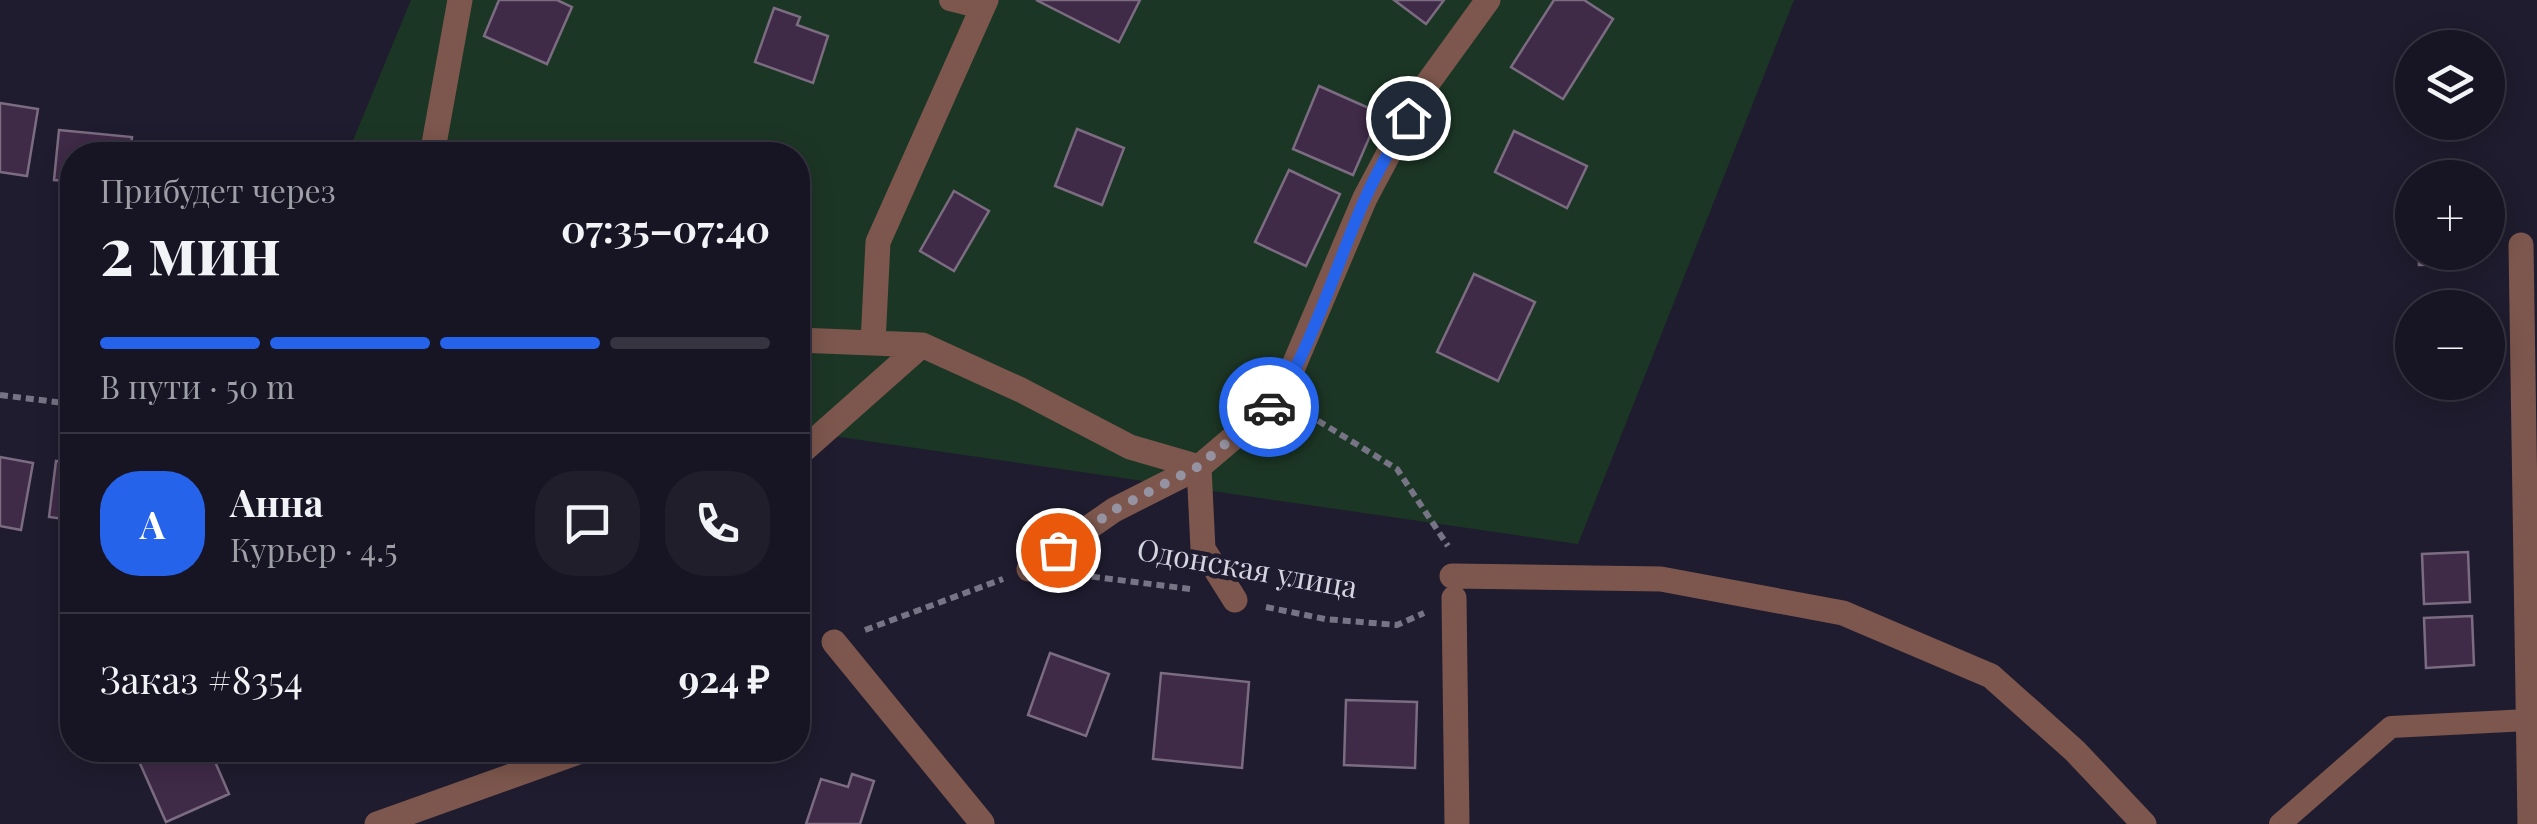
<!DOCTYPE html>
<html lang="ru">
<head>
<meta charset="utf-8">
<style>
	:root { --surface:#171523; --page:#201e2b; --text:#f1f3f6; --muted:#9e9fa6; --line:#363441; --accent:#2563eb }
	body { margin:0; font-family:"Playfair Display",serif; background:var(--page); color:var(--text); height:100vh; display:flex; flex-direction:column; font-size:38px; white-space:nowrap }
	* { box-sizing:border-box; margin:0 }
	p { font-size:32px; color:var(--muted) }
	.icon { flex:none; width:55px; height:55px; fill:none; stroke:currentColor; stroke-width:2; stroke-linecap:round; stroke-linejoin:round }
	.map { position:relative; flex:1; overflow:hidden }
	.sheet { position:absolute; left:60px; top:142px; width:750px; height:620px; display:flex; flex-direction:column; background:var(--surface); border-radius:40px; box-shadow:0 5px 25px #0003,0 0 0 2px var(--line) }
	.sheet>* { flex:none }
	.controls { position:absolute; left:2395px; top:30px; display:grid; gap:20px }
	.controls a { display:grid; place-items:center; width:110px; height:110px; border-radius:50%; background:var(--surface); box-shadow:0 5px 25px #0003,0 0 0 2px var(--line); font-size:50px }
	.pin { position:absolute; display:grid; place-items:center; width:85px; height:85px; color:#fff; margin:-42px; border:5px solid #fff; border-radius:50%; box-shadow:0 2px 10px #0007 }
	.courier { position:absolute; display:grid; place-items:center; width:100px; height:100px; margin:-50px; border:8px solid #2563eb; border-radius:50%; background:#fff; color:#222; box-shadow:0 2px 12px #0007 }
	.headline em { font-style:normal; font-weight:700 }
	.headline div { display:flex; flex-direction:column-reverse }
	.headline { display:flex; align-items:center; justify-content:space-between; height:170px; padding:0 40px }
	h1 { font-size:65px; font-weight:700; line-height:75px }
	.bar { display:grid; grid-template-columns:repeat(4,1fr); gap:15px 10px; align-content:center; height:120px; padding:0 40px }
	.bar i { height:12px; border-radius:8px; background:var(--line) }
	.bar .active { background:var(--accent) }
	.bar p { grid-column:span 4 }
	.line { display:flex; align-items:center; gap:25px; padding:0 40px; border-top:2px solid var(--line) }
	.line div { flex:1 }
	.round { display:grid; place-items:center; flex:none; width:105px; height:105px; border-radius:40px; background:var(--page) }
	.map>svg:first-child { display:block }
</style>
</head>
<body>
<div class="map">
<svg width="2537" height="824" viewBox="0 0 2537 824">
	<rect width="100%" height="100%" fill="#1f1c2f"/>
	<path fill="#1c3625" d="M411 0H1794L1578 544 798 431V155H347Z"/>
	<path fill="#3f2a47" stroke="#7b6c81" stroke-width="2.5" d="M499 0H557L572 7 547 64 484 36Z
		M1036 0H1140L1119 42Z
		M1394 0H1444L1426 24Z
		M1554 0H1584L1613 19 1563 99 1511 67Z
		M774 8 800 17 797 25 828 36 813 83 755 62Z
		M1319 86 1380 113 1353 175 1293 149Z
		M0 103 38 109 27 176 0 172Z
		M1077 129 1124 148 1102 205 1055 186Z
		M59 130 132 137 130 155H72V181L54 180Z
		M1514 131 1587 166 1567 208 1495 172Z
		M227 143 272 155H223Z
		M1289 170 1340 194 1306 266 1255 242Z
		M954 191 989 211 954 271 920 251Z
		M2419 252H2474V264L2419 265Z
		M1474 274 1535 302 1498 381 1437 352Z
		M0 457 33 463 21 530 0 526Z
		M56 461 72 463V520L49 517Z
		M2468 552 2470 602 2424 604 2422 554Z
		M2472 616 2474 665 2426 668 2424 618Z
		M1050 653 1109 674 1086 736 1028 715Z
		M1161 673 1249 682 1242 768 1153 759Z
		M1346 700 1417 702 1415 768 1344 765Z
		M134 750H210L229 794 166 822Z
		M852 774 874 781 860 824H806L821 779 848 787Z"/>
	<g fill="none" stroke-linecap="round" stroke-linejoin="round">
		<path stroke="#777585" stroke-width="6" stroke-dasharray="8 5" stroke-linecap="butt" d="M0 395 72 404
			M1307 414 1397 469 1448 546
			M1079 575 1190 589
			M1266 607 1325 619 1397 625 1424 613
			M865 630 1003 579"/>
		<path stroke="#7d574d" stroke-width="22" d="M950 0 982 8
			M2280 824 2391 727 2528 720"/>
		<path stroke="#7d574d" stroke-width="25" d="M432 155 460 0
			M2521 245 2530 824
			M798 340 922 345 1021 390 1130 447 1199 467
			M873 343 878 242 986 0
			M798 455 922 345
			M1029 569 1114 510 1199 467
			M1452 576 1661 579 1843 613 1991 676 2075 751 2144 824
			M1454 598 1457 824
			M1235 600 1203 549 1199 467 1280 398 1365 198 1422 91 1488 0
			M834 642 982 823
			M377 824 584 750"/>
	</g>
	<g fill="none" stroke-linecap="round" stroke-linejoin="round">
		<path stroke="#9593a2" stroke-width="10" stroke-dasharray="0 18" d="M1058 550 1114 510 1199 466 1269 407"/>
		<path stroke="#2563eb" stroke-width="12" d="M1269 407C1302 379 1343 245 1365 199 1377 171 1393 145 1408 118"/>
	</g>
	<g text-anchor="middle" stroke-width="9" stroke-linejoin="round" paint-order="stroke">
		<g font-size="30" fill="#d4d3e0" stroke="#1f1c2f">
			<text transform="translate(1247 569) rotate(10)" y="10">Одонская улица</text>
		</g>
	</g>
</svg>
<div class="controls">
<a><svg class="icon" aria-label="layers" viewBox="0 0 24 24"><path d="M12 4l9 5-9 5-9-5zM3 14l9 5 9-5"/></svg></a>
<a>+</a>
<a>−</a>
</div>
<div class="pin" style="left:1058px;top:550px;background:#ea580c"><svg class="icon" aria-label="bag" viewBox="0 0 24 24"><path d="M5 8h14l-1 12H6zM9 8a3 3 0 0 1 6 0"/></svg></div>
<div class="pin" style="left:1408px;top:118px;background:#1f2937"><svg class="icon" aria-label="home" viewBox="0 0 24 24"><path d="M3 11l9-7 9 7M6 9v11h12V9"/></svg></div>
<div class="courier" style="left:1269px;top:407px"><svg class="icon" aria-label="car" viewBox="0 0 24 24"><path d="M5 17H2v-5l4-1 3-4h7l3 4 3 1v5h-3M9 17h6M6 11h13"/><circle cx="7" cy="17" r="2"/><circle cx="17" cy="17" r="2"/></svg></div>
<section class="sheet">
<div class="headline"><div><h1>2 мин</h1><p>Прибудет через</p></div><em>07:35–07:40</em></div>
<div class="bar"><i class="active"></i><i class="active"></i><i class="active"></i><i></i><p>В пути · 50 m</p></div>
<div class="line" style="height:180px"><b class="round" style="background:var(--accent);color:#fff">А</b><div><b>Анна</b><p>Курьер · 4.5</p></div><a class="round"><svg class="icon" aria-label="chat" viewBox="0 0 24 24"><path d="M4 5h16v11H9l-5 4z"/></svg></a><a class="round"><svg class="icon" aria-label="phone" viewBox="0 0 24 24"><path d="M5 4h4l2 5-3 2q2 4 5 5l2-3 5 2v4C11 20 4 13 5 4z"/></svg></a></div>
<div class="line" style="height:130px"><div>Заказ #8354</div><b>924 ₽</b></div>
</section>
</div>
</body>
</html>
